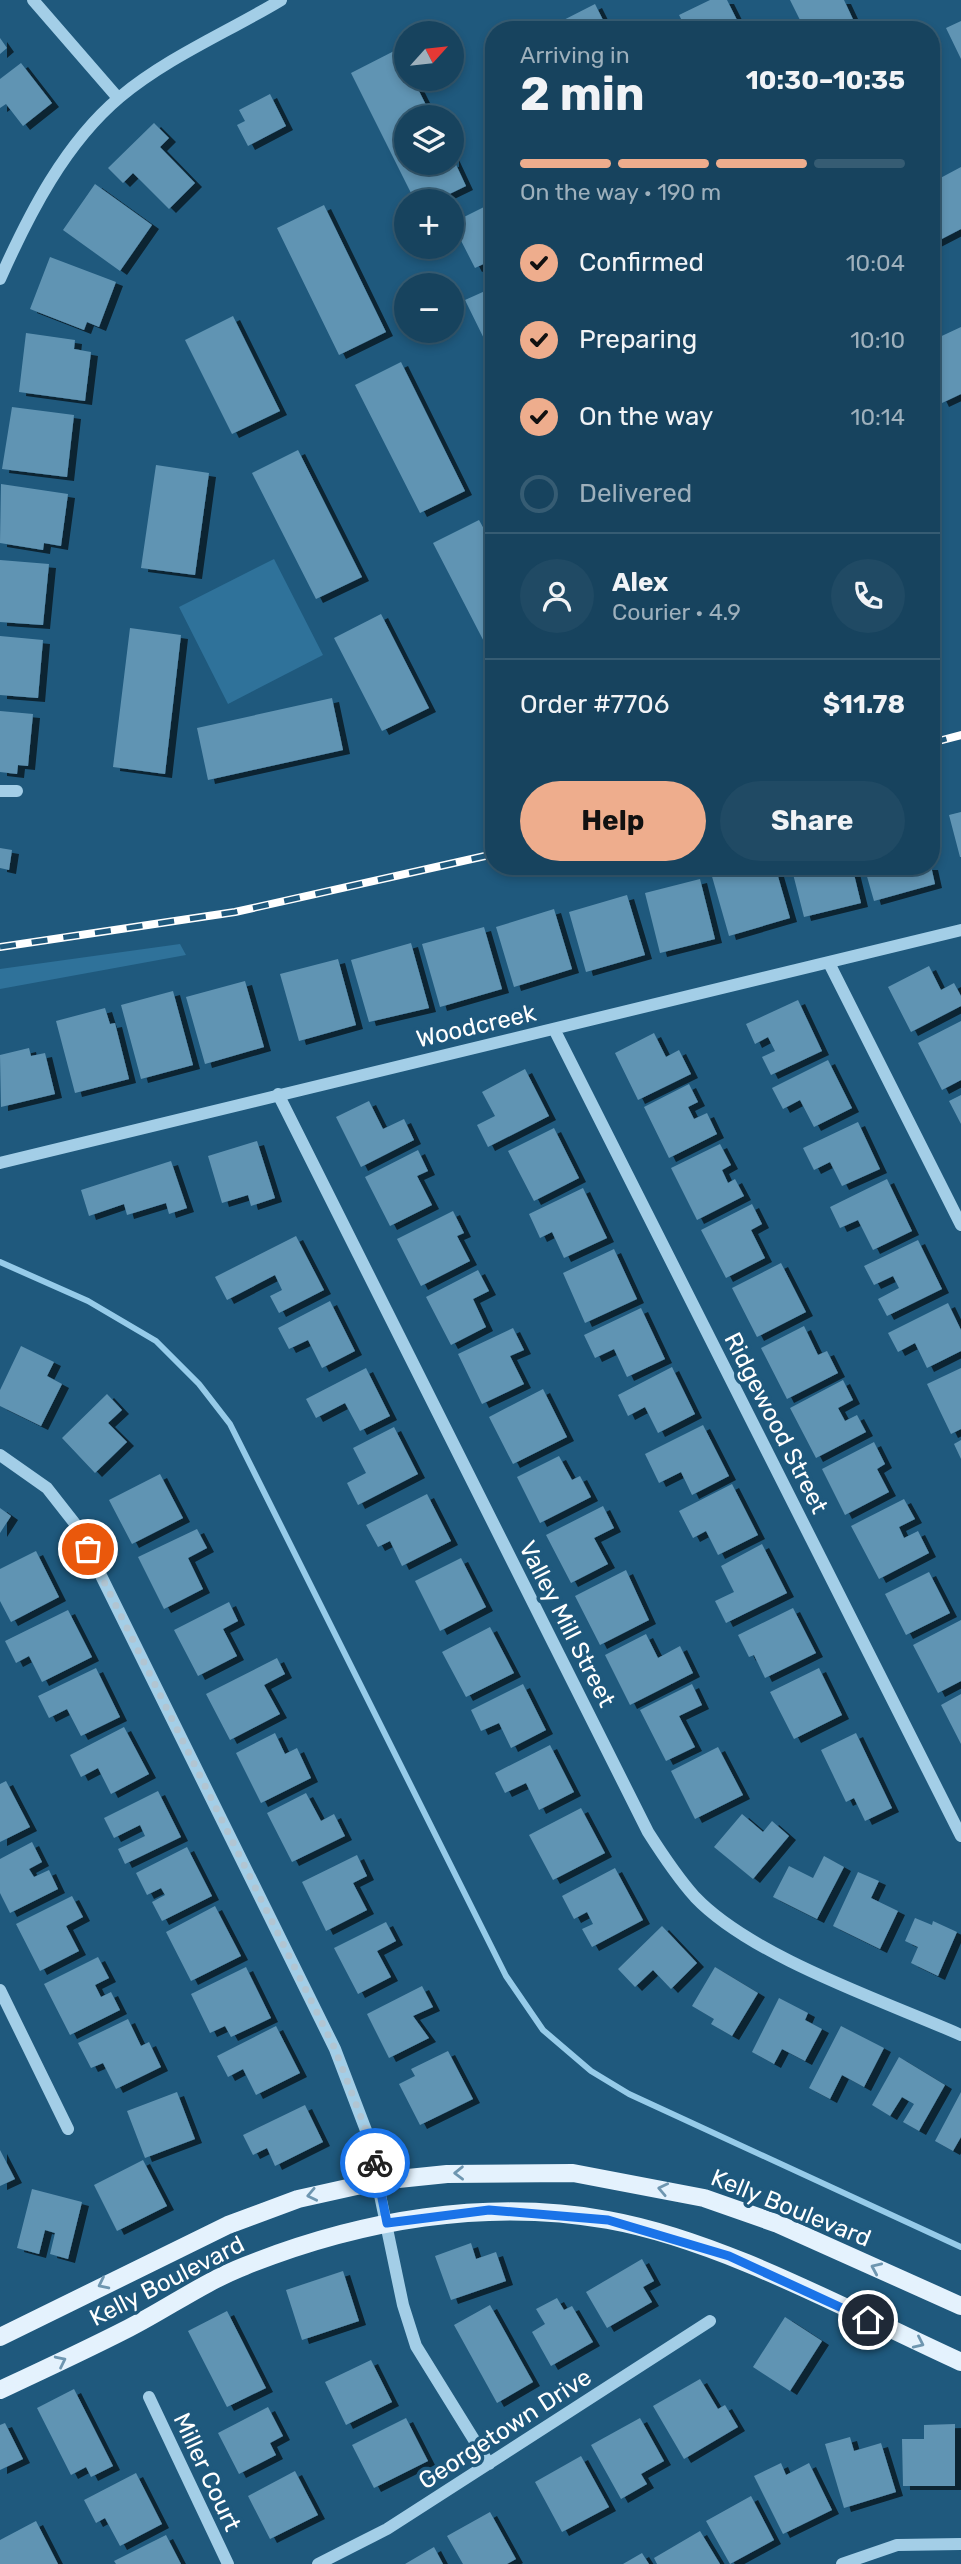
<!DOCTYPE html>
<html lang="en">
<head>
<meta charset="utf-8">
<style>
	:root { --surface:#17435e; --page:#204a64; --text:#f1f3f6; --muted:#9eb0bc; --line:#365c73; --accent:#eead8d }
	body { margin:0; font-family:Rubik,sans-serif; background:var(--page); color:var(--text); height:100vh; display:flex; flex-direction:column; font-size:26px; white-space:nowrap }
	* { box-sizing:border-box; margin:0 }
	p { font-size:23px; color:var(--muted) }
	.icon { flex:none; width:38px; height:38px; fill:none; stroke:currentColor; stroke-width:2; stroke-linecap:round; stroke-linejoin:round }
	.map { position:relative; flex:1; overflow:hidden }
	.details { position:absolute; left:485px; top:21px; width:455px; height:854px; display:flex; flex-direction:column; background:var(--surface); border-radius:28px; box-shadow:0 4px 10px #0003,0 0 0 2px var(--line) }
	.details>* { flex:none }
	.needle { width:46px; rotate:63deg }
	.fabs { position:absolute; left:394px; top:21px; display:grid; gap:14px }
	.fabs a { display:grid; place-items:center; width:70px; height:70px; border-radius:50%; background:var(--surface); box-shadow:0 4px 10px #0003,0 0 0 2px var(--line); font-size:35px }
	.pin { position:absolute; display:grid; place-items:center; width:60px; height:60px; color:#fff; margin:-30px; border:4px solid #fff; border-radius:50%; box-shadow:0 2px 7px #0007 }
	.courier { position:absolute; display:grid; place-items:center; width:70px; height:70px; margin:-35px; border:5px solid #1a73e8; border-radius:50%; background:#fff; color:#222; box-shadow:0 2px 9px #0007 }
	.overview em { font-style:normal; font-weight:700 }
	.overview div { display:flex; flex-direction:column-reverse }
	.overview { display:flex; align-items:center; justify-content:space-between; height:119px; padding:0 35px }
	h1 { font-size:46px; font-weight:700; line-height:52px }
	.bar { display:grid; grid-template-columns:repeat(4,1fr); gap:10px 7px; align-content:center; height:84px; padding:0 35px }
	.bar i { height:9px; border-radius:5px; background:var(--line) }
	.bar .current { background:var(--accent) }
	.bar p { grid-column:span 4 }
	.line { display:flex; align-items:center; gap:18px; padding:0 35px; border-top:2px solid var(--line) }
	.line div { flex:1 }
	.round { display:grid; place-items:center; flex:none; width:74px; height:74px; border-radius:37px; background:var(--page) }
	ol { padding:0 35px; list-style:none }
	li { display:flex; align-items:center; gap:21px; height:77px }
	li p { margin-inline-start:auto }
	li .icon { padding:7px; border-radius:50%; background:var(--accent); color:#111; stroke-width:4 }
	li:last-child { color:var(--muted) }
	li i { width:38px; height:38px; border:4px solid var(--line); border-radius:50% }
	.cta { display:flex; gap:14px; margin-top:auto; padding:14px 35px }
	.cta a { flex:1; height:80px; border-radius:42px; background:var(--accent); color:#111; font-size:28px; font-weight:700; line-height:80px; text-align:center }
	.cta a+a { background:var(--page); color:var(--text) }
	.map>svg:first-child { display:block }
</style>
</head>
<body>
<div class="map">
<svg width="961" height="2564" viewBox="0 0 961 2564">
	<defs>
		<filter id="shadow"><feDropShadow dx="7" dy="4" stdDeviation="0" flood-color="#0009"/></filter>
	</defs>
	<rect width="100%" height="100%" fill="#1f597d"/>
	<path fill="#2f729a" d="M274 559 323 655 228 704 179 607Z
		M180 944 186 955 0 989V969Z"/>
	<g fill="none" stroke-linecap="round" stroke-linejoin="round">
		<path stroke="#96cbe9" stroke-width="6" d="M0 1262 88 1301 156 1341 199 1384 230 1424 506 1976 543 2030 591 2071 629 2094 961 2247"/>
	</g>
	<path fill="#6194b3" filter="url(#shadow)" d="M710 0H727L742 30H687L679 15Z
		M790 0H844L858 30H805Z
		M595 4 608 30H544Z
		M961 21V59L946 28Z
		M0 38 7 48 0 54Z
		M398 49 406 65V79H413L432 117H406V163H452V156L466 186 435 201H415L351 73Z
		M21 63 52 103 23 126 6 104 0 108V79Z
		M270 94 286 126 248 146 237 125 245 121 239 110Z
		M154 123 169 138 160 147 195 183 169 209 133 173 123 183 108 168Z
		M961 167V229L934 243 931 237V183Z
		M95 184 152 225 120 271 63 230Z
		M494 202V259L475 268 452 223Z
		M324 205 386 332 339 355 277 228Z
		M50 257 116 282 99 327 87 322 84 330 30 309Z
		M494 287V359L465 300Z
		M233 316 280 411 232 434 185 340Z
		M961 327V394L942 403 931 380V341Z
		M26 333 75 340 74 349 91 352 85 401 19 392Z
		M401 362 465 491 420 513 355 385Z
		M12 407 74 415 67 477 2 469Z
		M298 450 362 577 316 599 252 473Z
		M156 465 209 473 195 575 141 568Z
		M1 484 68 494 61 546 44 543 43 550 0 543Z
		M479 520 494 547V661L433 543Z
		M0 560 49 564 43 625 0 622Z
		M381 614 429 708 382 731 334 638Z
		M130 628 181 635 165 774 113 767Z
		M0 636 43 640 38 698 0 695Z
		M332 698 343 750 208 780 197 728Z
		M0 711 33 714 28 766 18 765 17 774 0 772Z
		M961 812V857H960L949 815Z
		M0 848 12 850 9 870 0 868Z
		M733 866H775L790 918 729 936 711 873Z
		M791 866H852L861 903 804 917Z
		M864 866H931L935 884 874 901Z
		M700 879 715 939 660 953 645 893Z
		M627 895 645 955 586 972 569 912Z
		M554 909 572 969 514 987 496 927Z
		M484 927 502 989 440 1007 422 944Z
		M411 943 429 1008 369 1022 351 960Z
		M338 959 356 1025 299 1041 280 974Z
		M929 966 941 990 954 983 961 996V1006L911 1032 888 987Z
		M245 981 264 1047 205 1064 186 997Z
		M173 991 193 1065 141 1079 121 1005Z
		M798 1000 822 1051 771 1075 762 1057 775 1051 768 1037 755 1044 746 1024Z
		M105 1008 110 1024 115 1023 129 1079 75 1093 56 1021Z
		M961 1021V1080L942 1090 918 1043Z
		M654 1033 666 1057 679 1050 691 1074 638 1100 615 1053Z
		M29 1048 31 1056 45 1053 55 1094 1 1107 0 1055Z
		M828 1060 852 1108 814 1127 800 1100 783 1109 772 1088Z
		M525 1069 549 1116 488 1147 477 1125 495 1116 482 1092Z
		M689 1084 698 1102 688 1107 694 1119 707 1113 717 1134 669 1158 644 1107Z
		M961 1095V1124L949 1101Z
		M369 1101 383 1129 404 1119 414 1140 361 1167 336 1117Z
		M858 1122 880 1169 842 1186 830 1162 814 1170 803 1148Z
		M554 1128 579 1178 534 1201 508 1151Z
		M257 1141 275 1198 251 1206 248 1195 222 1203 208 1156Z
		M720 1144 731 1165 722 1170 728 1183 735 1179 744 1196 697 1220 671 1168Z
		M418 1150 428 1171 417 1176 432 1205 390 1226 365 1177Z
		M171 1161 187 1208 169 1214 166 1203 127 1215 124 1204 89 1216 81 1190Z
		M887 1179 912 1231 873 1250 858 1220 840 1228 830 1207Z
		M583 1188 607 1238 564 1258 552 1232 540 1238 529 1214Z
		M752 1204 762 1224 751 1230 765 1258 726 1278 701 1230Z
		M453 1211 464 1233 457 1236 470 1261 421 1286 397 1239Z
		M296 1236 324 1290 279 1313 270 1296 282 1290 275 1275 227 1300 215 1277Z
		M918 1240 942 1289 887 1316 878 1299 899 1288 893 1276 874 1285 864 1266Z
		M614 1249 637 1299 585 1323 563 1273Z
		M781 1263 806 1312 757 1337 732 1288Z
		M478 1270 489 1291 473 1299 486 1327 451 1345 426 1297Z
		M330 1301 355 1351 322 1368 308 1340 289 1349 278 1328Z
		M948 1303 961 1330V1351L927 1368 915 1343 898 1352 888 1333Z
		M641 1308 665 1359 627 1377 614 1349 595 1358 584 1335Z
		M804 1326 818 1355 827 1351 838 1373 787 1399 761 1348Z
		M513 1328 524 1350 510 1356 524 1384 482 1404 458 1354Z
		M21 1346 54 1362 47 1376 62 1384 41 1426 0 1406V1390Z
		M672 1367 695 1414 658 1433 645 1407 628 1416 618 1395Z
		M366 1368 390 1416 360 1431 345 1403 316 1418 306 1399Z
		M961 1368V1429L951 1434 927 1384Z
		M843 1380 853 1400 838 1408 845 1421 857 1415 866 1432 816 1458 790 1408Z
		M543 1389 567 1437 513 1464 489 1417Z
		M107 1394 122 1410 108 1423 127 1442 95 1473 62 1438Z
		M703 1425 729 1476 692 1495 681 1472 659 1483 645 1454Z
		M394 1427 418 1474 358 1505 347 1483 366 1473 353 1448Z
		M961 1440V1459L954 1444Z
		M874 1442 885 1464 877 1469 889 1492 845 1515 822 1469Z
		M559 1456 572 1480 580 1476 591 1497 540 1523 517 1477Z
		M160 1474 183 1518 132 1544 109 1500Z
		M732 1484 758 1535 718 1555 706 1531 693 1538 679 1511Z
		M427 1494 451 1541 402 1566 390 1541 378 1547 366 1525Z
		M904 1499 915 1519 899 1527 904 1538 918 1531 929 1553 879 1579 851 1526Z
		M603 1506 614 1528 594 1538 608 1564 571 1583 546 1535Z
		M0 1508 11 1516 0 1533Z
		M197 1529 207 1548 188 1558 203 1589 164 1609 138 1557Z
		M762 1544 787 1593 726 1623 715 1601 734 1592 721 1566Z
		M36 1551 59 1597 11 1622 0 1601V1569Z
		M461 1558 486 1607 440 1631 415 1581Z
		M626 1570 649 1620 600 1645 575 1596Z
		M929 1572 950 1613 906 1635 885 1594Z
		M229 1602 238 1621 223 1629 237 1656 198 1676 174 1630Z
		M793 1608 816 1653 765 1678 754 1655 749 1657 738 1635Z
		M68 1610 92 1657 42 1682 29 1656 16 1663 5 1641Z
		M961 1620V1681L938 1693 913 1645Z
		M490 1627 514 1673 466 1697 442 1652Z
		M646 1634 658 1658 680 1646 693 1673 630 1705 605 1655Z
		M277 1658 285 1674 264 1685 280 1714 230 1740 206 1694Z
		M96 1668 120 1717 81 1736 67 1709 49 1718 38 1696Z
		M819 1668 842 1715 794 1739 770 1692Z
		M523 1684 546 1730 511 1748 499 1723 481 1731 471 1710Z
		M692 1684 702 1705 679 1716 695 1747 666 1761 640 1710Z
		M961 1694V1744L941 1705Z
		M124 1727 149 1774 111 1794 98 1768 81 1777 70 1755Z
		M275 1733 285 1754 297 1748 311 1778 261 1803 236 1753Z
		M856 1733 892 1808 865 1821 854 1798 846 1802 821 1750Z
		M550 1745 574 1792 539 1810 526 1783 505 1793 495 1773Z
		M718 1747 743 1795 695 1819 671 1771Z
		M6 1781 30 1827 0 1842V1784Z
		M158 1791 181 1837 125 1864 118 1849 145 1836 140 1825 114 1838 104 1818Z
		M306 1793 321 1821 334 1814 345 1836 292 1862 267 1813Z
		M581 1808 605 1853 553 1880 529 1835Z
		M742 1814 763 1832 772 1821 789 1836 753 1879 714 1847Z
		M32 1842 42 1862 29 1869 34 1877 49 1870 58 1889 10 1913 0 1893V1859Z
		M187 1847 212 1896 162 1921 152 1902 165 1895 161 1888 147 1895 136 1873Z
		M357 1855 367 1876 353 1883 367 1910 326 1931 302 1882Z
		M824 1856 844 1867 817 1919 773 1897 789 1866 813 1878Z
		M615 1868 643 1920 592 1947 582 1929 593 1924 587 1912 574 1919 562 1896Z
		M858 1872 879 1881 871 1898 898 1911 880 1949 833 1926Z
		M72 1896 83 1917 66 1926 79 1951 40 1971 16 1924Z
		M215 1906 241 1956 191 1981 166 1932Z
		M915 1918 932 1925 933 1921 957 1932 938 1976 911 1963 918 1947 905 1941Z
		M386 1922 396 1941 377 1951 391 1977 358 1994 334 1948Z
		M662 1926 697 1963 671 1989 653 1970 635 1987 618 1969Z
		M98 1957 109 1978 95 1985 101 1997 111 1992 120 2010 70 2035 44 1984Z
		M246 1967 271 2018 231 2037 225 2026 210 2033 191 1994Z
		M715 1967 758 1993 732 2036 711 2024 714 2019 692 2006Z
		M422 1986 433 2007 413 2016 429 2038 389 2058 367 2014Z
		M779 1998 808 2013 805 2020 822 2029 805 2061 782 2049 774 2064 752 2052Z
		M128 2019 141 2046 149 2042 161 2067 116 2089 103 2063 91 2068 78 2043Z
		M276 2026 300 2073 256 2095 243 2069 228 2077 217 2056Z
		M841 2026 884 2048 864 2087 842 2075 830 2099 809 2088Z
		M448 2051 473 2099 420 2125 399 2084 415 2076 411 2069Z
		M899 2057 945 2085 919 2131 903 2122 914 2104 902 2097 890 2116 872 2105Z
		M177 2092 195 2139 145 2158 127 2111Z
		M961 2092V2137L953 2151 935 2141Z
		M305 2105 323 2142 275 2166 267 2148 253 2155 243 2135Z
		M0 2150 15 2179 0 2186Z
		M143 2160 167 2206 117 2231 94 2185Z
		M32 2189 82 2202 68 2259 50 2254 55 2233 45 2230 39 2254 17 2248Z
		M471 2243 476 2259 496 2252 506 2281 451 2300 435 2256Z
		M642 2259 654 2281 643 2287 652 2302 607 2328 586 2292Z
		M343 2271 359 2321 302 2340 286 2290Z
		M557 2298 564 2310 572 2306 593 2342 551 2366 532 2332 545 2324 536 2309Z
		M490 2305 533 2382 497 2403 454 2325Z
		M227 2311 266 2388 227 2407 188 2331Z
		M785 2317 822 2341 790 2391 753 2367Z
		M371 2360 392 2402 346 2425 325 2382Z
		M700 2379 718 2409 725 2405 738 2427 684 2459 653 2406Z
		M74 2389 113 2466 91 2477 86 2467 71 2475 37 2408Z
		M268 2407 283 2436 270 2443 276 2455 239 2474 218 2433Z
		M406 2418 428 2461 374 2488 352 2445Z
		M640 2418 664 2461 641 2474 647 2484 621 2499 591 2445Z
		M5 2423 23 2459 0 2470V2425Z
		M955 2424V2486H903L902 2439H924V2425Z
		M850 2437 854 2451 881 2443 896 2492 844 2508 825 2444Z
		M581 2456 609 2507 562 2532 535 2482Z
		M781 2463 786 2475 809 2463 832 2510 783 2534 754 2476Z
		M295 2471 318 2515 270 2539 248 2496Z
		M136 2473 162 2524 120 2546 105 2518 96 2523 84 2500Z
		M751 2496 774 2540 730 2564 706 2521Z
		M490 2512 516 2559 507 2564H463L447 2536Z
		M36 2521 58 2564H0V2540Z
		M700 2531 720 2564H657L654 2558Z
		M166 2535 181 2564H116L114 2561Z
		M434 2547 443 2564H405Z
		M642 2553 649 2564H623Z"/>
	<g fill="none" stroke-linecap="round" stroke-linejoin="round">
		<path stroke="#a3cee7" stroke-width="12" d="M33 0 118 98
			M0 279C29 214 65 143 120 97 168 57 228 32 281 0
			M0 791H17
			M829 963 961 1225
			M554 1029 961 1836
			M278 1094 648 1832C662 1854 677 1877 695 1897 752 1957 884 2001 961 2035
			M0 1163 961 930
			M0 1455 47 1488 76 1525 335 2049 367 2133 403 2305 416 2346 489 2464
			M0 1990 68 2129
			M149 2397 228 2564
			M318 2564 387 2529 710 2321
			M842 2564 897 2545 961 2544"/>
		<path stroke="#e4f2fd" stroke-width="18" d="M0 2337 228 2225 298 2199 379 2181 447 2174 573 2173 704 2198 778 2224 961 2306
			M0 2390C43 2370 86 2350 129 2328 168 2308 204 2282 245 2266 359 2220 487 2198 608 2220 724 2241 853 2313 961 2362"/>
		<g stroke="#fff" stroke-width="8">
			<path id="rail" d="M931 743 961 735
				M0 947 235 912 494 854"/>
		</g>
		<use href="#rail" stroke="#1f597d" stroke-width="5" stroke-dasharray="16" stroke-linecap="butt"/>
	</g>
	<defs><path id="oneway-chevron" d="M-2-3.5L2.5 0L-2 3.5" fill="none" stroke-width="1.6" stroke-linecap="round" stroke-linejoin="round" transform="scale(1.75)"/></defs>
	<g stroke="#6e96b0">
		<use href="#oneway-chevron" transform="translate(459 2173) rotate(179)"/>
		<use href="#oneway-chevron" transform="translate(663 2189) rotate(-168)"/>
		<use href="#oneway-chevron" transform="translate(312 2195) rotate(168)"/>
		<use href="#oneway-chevron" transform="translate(876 2268) rotate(-156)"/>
		<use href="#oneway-chevron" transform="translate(103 2284) rotate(154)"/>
		<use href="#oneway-chevron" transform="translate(919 2343) rotate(25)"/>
		<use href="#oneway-chevron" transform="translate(61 2361) rotate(-26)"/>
	</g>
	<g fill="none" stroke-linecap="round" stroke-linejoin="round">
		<path stroke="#b1c5d2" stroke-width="7" stroke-dasharray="0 12.6" d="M88 1549 335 2049 367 2133 375 2163"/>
		<path stroke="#1a73e8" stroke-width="9" d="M375 2163 387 2223 489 2210 608 2220 729 2256 868 2320"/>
	</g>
	<g text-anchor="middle" stroke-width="7" stroke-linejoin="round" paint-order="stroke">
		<g font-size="24" fill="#fff" stroke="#1f597d">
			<text transform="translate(476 1026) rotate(-13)" y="8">Woodcreek</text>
			<text transform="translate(776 1423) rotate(63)" y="8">Ridgewood Street</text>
			<text transform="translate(567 1624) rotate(63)" y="8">Valley Mill Street</text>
			<text transform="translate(791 2208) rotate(22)" y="8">Kelly Boulevard</text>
			<text transform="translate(167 2281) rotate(-27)" y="8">Kelly Boulevard</text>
			<text transform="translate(505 2429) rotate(-33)" y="8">Georgetown Drive</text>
			<text transform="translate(207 2472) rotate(65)" y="8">Miller Court</text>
		</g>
	</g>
</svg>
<div class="fabs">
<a><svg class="needle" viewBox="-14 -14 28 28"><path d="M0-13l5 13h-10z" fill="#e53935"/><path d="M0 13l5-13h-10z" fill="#9eb0bc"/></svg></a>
<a><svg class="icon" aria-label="layers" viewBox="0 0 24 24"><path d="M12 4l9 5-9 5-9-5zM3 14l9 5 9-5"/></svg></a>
<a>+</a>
<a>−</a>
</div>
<div class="pin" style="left:88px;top:1549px;background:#ea580c"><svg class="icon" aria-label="bag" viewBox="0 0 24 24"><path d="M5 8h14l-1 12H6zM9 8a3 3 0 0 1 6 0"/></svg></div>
<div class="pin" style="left:868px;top:2320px;background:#1f2937"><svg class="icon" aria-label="home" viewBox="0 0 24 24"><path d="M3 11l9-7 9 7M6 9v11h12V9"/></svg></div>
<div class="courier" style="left:375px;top:2163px"><svg class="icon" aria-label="bike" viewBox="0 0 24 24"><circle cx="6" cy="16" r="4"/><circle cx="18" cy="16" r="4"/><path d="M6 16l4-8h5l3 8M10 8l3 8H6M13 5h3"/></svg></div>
<section class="details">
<div class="overview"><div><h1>2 min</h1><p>Arriving in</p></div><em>10:30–10:35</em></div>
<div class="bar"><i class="current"></i><i class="current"></i><i class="current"></i><i></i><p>On the way · 190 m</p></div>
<ol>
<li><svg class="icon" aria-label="check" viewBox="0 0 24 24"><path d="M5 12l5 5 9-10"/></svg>Confirmed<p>10:04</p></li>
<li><svg class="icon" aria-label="check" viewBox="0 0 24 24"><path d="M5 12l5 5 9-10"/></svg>Preparing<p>10:10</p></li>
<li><svg class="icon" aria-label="check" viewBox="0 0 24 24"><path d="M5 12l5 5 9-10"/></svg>On the way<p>10:14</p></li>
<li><i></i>Delivered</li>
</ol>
<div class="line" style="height:126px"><a class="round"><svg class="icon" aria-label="person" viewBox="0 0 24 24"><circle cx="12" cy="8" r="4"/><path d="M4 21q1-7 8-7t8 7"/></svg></a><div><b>Alex</b><p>Courier · 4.9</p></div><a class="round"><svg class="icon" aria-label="phone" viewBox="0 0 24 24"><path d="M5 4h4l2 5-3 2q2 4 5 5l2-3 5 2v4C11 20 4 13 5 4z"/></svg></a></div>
<div class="line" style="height:91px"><div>Order #7706</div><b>$11.78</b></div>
<div class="cta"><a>Help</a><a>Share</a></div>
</section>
</div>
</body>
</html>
